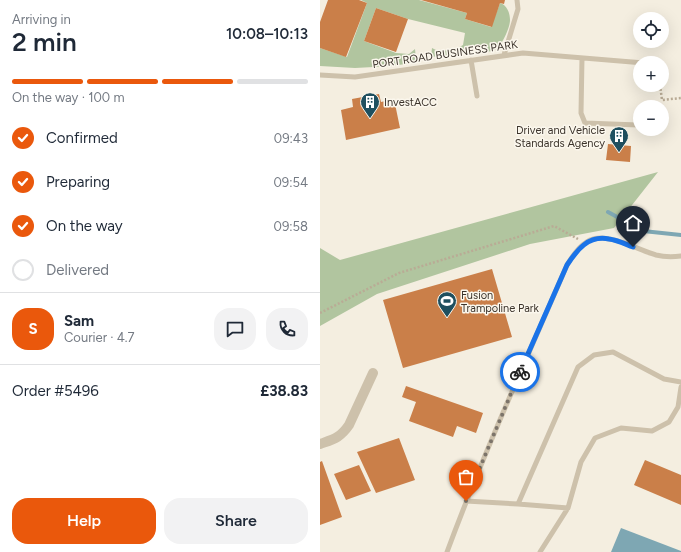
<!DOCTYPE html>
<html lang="en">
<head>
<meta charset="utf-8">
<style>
	:root { --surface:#fff; --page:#f2f2f3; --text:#1f2937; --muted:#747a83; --line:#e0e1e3; --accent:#ea580c }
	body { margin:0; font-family:Figtree,sans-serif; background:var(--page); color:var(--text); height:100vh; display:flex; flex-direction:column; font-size:15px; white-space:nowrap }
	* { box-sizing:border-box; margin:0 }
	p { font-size:13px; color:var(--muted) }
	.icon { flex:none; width:22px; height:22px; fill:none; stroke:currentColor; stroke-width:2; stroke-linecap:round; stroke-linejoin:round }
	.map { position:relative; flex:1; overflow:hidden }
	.details { display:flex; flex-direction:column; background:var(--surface); width:320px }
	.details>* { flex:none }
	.buttons { position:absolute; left:313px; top:12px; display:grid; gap:8px }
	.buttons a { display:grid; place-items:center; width:36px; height:36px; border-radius:50%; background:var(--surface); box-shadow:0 4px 16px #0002; font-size:20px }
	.pin { position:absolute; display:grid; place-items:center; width:34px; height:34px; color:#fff; margin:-41px -17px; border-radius:50% 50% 50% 0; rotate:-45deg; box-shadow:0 0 4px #0007 }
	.pin .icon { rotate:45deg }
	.courier { position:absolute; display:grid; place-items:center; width:40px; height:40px; margin:-20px; border:3px solid #1a73e8; border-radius:50%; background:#fff; color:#222; box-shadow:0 1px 5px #0007 }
	.head em { font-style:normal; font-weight:600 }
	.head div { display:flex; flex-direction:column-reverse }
	.head { display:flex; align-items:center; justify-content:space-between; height:68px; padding:0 12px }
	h1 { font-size:26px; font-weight:600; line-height:30px }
	.bar { display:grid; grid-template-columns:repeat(4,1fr); gap:6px 4px; align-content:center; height:48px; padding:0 12px }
	.bar i { height:5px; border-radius:3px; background:var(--line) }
	.bar .active { background:var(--accent) }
	.bar p { grid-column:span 4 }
	.line { display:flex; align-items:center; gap:10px; padding:0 12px; border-top:1px solid var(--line) }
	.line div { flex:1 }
	.round { display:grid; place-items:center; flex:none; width:42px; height:42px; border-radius:16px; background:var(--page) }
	ol { padding:0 12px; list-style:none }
	li { display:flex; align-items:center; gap:12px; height:44px }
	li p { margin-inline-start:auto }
	li .icon { padding:4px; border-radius:50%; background:var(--accent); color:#fff; stroke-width:4 }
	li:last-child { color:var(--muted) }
	li i { width:22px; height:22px; border:2px solid var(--line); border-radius:50% }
	.primary-button { display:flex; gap:8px; margin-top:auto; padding:8px 12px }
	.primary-button a { flex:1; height:46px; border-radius:16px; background:var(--accent); color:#fff; font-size:16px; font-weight:600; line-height:46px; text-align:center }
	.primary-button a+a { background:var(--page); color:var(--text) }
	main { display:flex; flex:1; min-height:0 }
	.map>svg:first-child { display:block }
</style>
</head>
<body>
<main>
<section class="details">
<div class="head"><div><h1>2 min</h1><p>Arriving in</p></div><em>10:08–10:13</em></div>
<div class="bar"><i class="active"></i><i class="active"></i><i class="active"></i><i></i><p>On the way · 100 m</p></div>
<ol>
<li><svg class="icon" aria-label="check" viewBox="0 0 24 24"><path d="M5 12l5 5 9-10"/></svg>Confirmed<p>09:43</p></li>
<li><svg class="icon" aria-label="check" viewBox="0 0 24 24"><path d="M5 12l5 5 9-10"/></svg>Preparing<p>09:54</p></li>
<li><svg class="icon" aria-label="check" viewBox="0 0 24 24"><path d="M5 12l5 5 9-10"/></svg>On the way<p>09:58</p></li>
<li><i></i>Delivered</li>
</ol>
<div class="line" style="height:72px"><b class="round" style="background:var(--accent);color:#fff">S</b><div><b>Sam</b><p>Courier · 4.7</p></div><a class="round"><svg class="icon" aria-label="chat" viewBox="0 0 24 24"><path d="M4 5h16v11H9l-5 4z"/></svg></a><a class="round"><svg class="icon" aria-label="phone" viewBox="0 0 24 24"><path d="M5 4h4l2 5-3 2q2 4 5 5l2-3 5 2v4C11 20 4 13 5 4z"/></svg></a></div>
<div class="line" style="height:52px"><div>Order #5496</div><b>£38.83</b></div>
<div class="primary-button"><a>Help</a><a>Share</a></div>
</section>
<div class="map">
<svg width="361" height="552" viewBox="0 0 361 552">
	<rect width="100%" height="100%" fill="#f4eee0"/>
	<path fill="#b1c59f" d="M41 0H99L147 13 145 19 171 27 180 3C187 5 190 13 190 20 190 28 181 49 172 51 166 53 155 49 147 50 143 51 140 53 136 54 128 55 119 56 111 57L112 48 118 51 134 50 143 45 145 33 88 19 56 8 44 41 76 53 89 54 95 49 96 59 92 63 72 66 35 68 0 66V48L27 57 47 3Z
		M338 172 294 228 210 244 57 294 0 326V248L20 260Z"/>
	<path fill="#7ea7b3" d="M301 528 361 551V552H291Z"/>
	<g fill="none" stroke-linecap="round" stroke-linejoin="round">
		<path stroke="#7ea7b3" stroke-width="4" d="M288 212 323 231 361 235"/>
	</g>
	<path fill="#ca7f49" d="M8 0H39L47 3 26 57 0 48V22Z
		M101 0H185L184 4 180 3 172 27 145 19 147 13Z
		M56 8 88 19 76 52 44 41Z
		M59 94 61 102 74 99 80 128 26 140 21 110 33 107 32 99Z
		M288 144 311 146 310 162 286 160Z
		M172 269 192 337 83 368 63 300Z
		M86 386 163 413 156 433 137 426 133 437 89 421 96 402 82 397Z
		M79 438 95 480 56 493 37 452Z
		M325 460 361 475V505L314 485Z
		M2 461 22 517 0 525V462Z
		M39 465 51 491 26 500 14 474Z"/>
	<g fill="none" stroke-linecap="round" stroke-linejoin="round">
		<path stroke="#b9ab95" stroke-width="2.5" stroke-dasharray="2 2" stroke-linecap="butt" d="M340 85 342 100 361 98
			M0 313 79 273 234 226 258 239"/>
		<path stroke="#cdc1ab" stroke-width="5" d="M184 55 198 9 197 0
			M262 58 261 113 265 123 318 125
			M151 60 157 96
			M0 75 35 77 203 53 324 63
			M146 501 198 504 248 508
			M198 504 258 367 274 355 293 352 344 379 361 382
			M127 552C163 455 206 360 247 265 253 255 259 246 270 240 288 232 318 250 336 255 344 257 353 257 361 256
			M220 552 248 508 261 462 275 438 301 428 332 431 349 422 358 407 361 387"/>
		<path stroke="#cdc1ab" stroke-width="10" d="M0 444C14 439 20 438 29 425L53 373"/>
	</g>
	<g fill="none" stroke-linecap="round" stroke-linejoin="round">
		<path stroke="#7c746a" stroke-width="4" stroke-dasharray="0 7.2" d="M146 501 200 372"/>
		<path stroke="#1a73e8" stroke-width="5" d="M200 372 247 265C257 250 268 235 289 239 297 240 305 244 313 247"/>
	</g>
	<defs>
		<g id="building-pin" transform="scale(1)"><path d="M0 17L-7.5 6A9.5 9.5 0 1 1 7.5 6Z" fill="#1e4f5f" stroke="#fbf7ed"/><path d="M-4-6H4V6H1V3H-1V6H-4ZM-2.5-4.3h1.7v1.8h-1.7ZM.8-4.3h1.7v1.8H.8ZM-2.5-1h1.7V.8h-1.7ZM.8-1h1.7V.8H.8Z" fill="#fff"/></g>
		<g id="stadium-pin" transform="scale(1)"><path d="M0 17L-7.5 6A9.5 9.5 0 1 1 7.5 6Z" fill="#1e4f5f" stroke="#fbf7ed"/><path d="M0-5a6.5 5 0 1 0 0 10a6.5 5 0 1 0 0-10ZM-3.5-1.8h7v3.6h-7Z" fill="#fff"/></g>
	</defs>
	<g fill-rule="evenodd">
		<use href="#building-pin" x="50" y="102"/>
		<use href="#building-pin" x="299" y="136"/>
		<use href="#stadium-pin" x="127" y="301"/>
	</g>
	<g text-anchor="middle" stroke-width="3" stroke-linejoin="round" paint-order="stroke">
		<g font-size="11" fill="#3b332b" stroke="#fbf7ed">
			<text transform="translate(125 54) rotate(-8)" y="4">PORT ROAD BUSINESS PARK</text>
		</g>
		<g font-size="11" fill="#3b332b" stroke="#fbf7ed" text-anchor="start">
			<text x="64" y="106">InvestACC</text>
			<text x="285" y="134" text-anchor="end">Driver and Vehicle<tspan x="285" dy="13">Standards Agency</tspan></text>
			<text x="141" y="299">Fusion<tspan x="141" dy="13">Trampoline Park</tspan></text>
		</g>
	</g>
</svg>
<div class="buttons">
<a><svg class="icon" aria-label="locate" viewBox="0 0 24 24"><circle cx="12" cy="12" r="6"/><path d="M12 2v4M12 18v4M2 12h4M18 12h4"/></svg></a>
<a>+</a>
<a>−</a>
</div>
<div class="pin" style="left:146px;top:501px;background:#ea580c"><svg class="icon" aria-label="bag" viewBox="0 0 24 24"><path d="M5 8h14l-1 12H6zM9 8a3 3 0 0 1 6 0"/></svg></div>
<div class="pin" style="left:313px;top:247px;background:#1f2937"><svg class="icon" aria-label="home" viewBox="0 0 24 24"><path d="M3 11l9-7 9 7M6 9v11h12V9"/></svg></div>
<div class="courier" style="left:200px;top:372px"><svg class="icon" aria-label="bike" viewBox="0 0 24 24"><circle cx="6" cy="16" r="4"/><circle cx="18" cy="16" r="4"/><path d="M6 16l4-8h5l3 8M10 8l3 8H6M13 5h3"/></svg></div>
</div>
</main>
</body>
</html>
